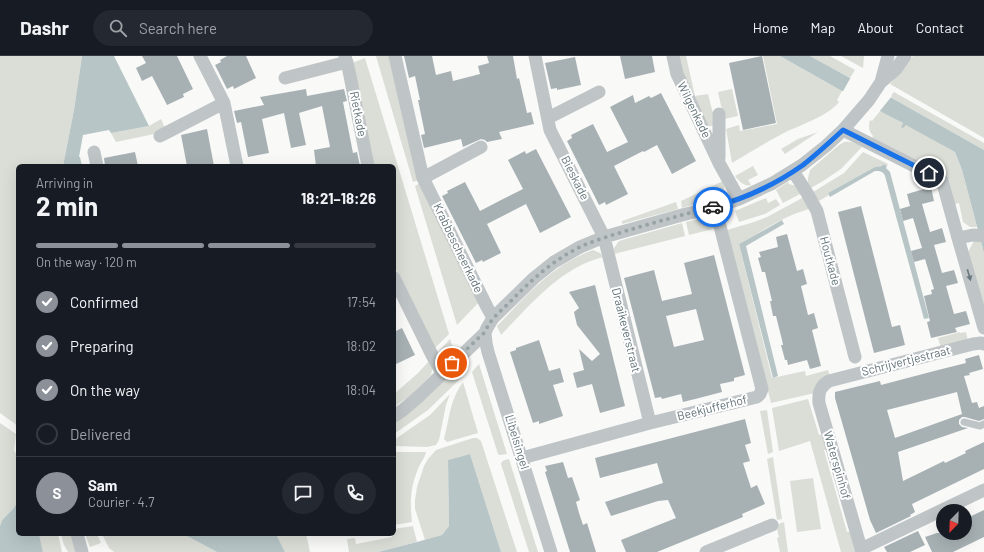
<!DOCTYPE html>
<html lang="en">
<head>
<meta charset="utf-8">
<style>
	:root { --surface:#171b24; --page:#242831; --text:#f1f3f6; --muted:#9ea1a6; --line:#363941; --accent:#8c9099 }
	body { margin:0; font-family:Barlow,sans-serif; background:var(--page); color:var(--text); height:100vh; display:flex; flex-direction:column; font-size:15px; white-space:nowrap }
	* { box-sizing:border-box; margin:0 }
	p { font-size:13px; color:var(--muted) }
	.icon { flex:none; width:22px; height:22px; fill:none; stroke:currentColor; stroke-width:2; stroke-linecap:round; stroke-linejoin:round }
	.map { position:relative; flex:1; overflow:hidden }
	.sheet { position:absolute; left:16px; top:108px; width:380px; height:372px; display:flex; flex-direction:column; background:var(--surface); border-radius:6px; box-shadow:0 4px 16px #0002 }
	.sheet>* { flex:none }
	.needle { width:26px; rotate:203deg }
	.tools { position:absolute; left:936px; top:448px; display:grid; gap:8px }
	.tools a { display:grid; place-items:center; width:36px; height:36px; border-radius:50%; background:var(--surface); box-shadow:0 4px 16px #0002; font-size:20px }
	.pin { position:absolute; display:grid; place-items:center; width:34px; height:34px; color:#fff; margin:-17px; border:2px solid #fff; border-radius:50%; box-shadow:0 1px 4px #0007 }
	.courier { position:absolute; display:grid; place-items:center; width:40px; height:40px; margin:-20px; border:3px solid #1a73e8; border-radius:50%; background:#fff; color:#222; box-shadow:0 1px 5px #0007 }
	.overview em { font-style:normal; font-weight:700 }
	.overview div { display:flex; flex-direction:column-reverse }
	.overview { display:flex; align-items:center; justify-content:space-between; height:68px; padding:0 20px }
	h1 { font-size:26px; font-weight:700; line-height:30px }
	.bar { display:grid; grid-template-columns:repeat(4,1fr); gap:6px 4px; align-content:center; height:48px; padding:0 20px }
	.bar i { height:5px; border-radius:3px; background:var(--line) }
	.bar .on { background:var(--accent) }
	.bar p { grid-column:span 4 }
	.line { display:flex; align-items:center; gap:10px; padding:0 20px; border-top:1px solid var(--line) }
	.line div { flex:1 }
	.round { display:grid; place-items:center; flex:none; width:42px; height:42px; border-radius:21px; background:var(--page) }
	ol { padding:0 20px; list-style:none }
	li { display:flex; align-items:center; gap:12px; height:44px }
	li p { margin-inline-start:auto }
	li .icon { padding:4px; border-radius:50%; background:var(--accent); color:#fff; stroke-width:4 }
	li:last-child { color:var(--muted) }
	li i { width:22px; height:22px; border:2px solid var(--line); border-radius:50% }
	header { display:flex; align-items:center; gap:24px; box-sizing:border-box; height:56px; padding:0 20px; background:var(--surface); border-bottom:1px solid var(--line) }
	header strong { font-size:19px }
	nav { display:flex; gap:22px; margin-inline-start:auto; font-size:14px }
	.search { width:280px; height:36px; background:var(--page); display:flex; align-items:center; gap:10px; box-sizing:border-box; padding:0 14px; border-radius:22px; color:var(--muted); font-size:15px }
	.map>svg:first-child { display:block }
</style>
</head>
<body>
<header>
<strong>Dashr</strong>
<div class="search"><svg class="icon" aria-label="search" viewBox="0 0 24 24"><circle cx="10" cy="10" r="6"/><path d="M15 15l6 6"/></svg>Search here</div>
<nav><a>Home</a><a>Map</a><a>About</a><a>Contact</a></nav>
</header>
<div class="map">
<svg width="984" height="496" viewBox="0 0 984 496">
	<rect width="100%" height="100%" fill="#f9f9f8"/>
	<path fill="#dbded7" d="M0 0H82L74 54 63 110H18V370L0 357Z
		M376 0H390L419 124 413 126Z
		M679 0H686L695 40 708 38 716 69 706 71 683 23Z
		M763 0H780L842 35 837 44 839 46C826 62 798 69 780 79 763 88 748 98 732 107L726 73 739 69 740 75 777 68Z
		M810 0H830L855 14 850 22Z
		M841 0H864L863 12Z
		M913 0H984V82L890 28Z
		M365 2 449 278 435 292 394 210V110H373L352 7Z
		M732 33 738 60 724 63 718 36Z
		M894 36 984 87V94L890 41Z
		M881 54 903 67 901 71 906 68 955 96 962 114 977 171H970L963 166 959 147 955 148 949 124 947 120 944 118 872 83 873 80C869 75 868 71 870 64L872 65Z
		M161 63 166 74 159 77 116 86 111 77 149 70Z
		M818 76 785 98 781 93 798 83Z
		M844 86C851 85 856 87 862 91L841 113 823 125 811 132 808 127V122L810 114 839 89Z
		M863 96 888 108 887 110 883 108 882 110 875 111 828 137 829 139 819 145 813 136 844 117Z
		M753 110 758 119 748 124 751 129C744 131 739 125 735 120Z
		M725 124 724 133 720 141 682 152 681 145Z
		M788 126 789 128 796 130 802 137 783 147 776 134Z
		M420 127 480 245 457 269 415 130Z
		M804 141 809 153C784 160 762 175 739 188L772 322 805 315 806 320 828 314 830 320 815 337 771 347 727 174 754 166 767 161Z
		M766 142 768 147 776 143 780 149 765 158 739 166 735 155Z
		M676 146 678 153 622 168V165Z
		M706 161 712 164 717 172 689 179 686 166Z
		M682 167 685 180 614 198V192L619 185Z
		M974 185 981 186 984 197V257L968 198 969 194Z
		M593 194 600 197 603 201C560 212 530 249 501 279L497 270C527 239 552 209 593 194Z
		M960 276V277L966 276 968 285 941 292 938 282Z
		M450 283 454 295C449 300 444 300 438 296Z
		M430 304 432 309V314L431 319 412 338 394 351V338L418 317Z
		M479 308 507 398 500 399 498 398 472 316Z
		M457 309 462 321 428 354 394 378V365Z
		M463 326 478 377 447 386 444 383C450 361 449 346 463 326Z
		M450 338 446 349 439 384 436 389 427 391 394 390V384L430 359Z
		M808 343 819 379 824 378 828 393 824 394 847 476 852 475 858 496H841L810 385 779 395 772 352Z
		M767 354 773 396 768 398 760 355Z
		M0 367 16 378 14 394 18 402V446L12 454 2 464 0 470Z
		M473 382H477L481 385 517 496H501L470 398 448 404 449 470 442 479 425 484 415 453V444L417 431 424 410 428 403 436 394Z
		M394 396H426C425 402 420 407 418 413 410 432 410 446 412 466L394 469Z
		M773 401 782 463 777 464 767 403Z
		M509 403 538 496H529L501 408C502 404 505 404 509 403Z
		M813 422 821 473 797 476 790 425Z
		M784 466 788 496H780L777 482 779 481 776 469Z
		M413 470 417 486 378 496H349L347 483 355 482 356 488 392 481V478H394V473Z
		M39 478H58L62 496H43Z
		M61 478H73L79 495 75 496H68L64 489Z
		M85 478H97L101 487 90 491Z
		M102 478H183L217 496H114L109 492Z
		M267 478H306L310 496H285L277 480Z"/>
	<path fill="#b7c5c6" d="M82 0H114L149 70 111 77 109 74 83 79 79 101H80L82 110H63L74 54Z
		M780 0H810L850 22 890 41 984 94V197L962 114 955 96 906 69 903 72 901 71 903 67 842 35Z
		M883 108 887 110 886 112 890 116 929 262 924 263 885 120C883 115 880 115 875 115L830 141 828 137 875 111 882 110Z
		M782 164 784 168 746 190 778 320 773 322 739 188Z
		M470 398 501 496H378L417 486 442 479 449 470 448 404Z
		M18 446V478H39L43 496H0V470L2 464 12 454Z
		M183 478H267L277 480 285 496H217Z"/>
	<path fill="#f9f9f8" d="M851 21 892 40 879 56 842 37Z"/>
	<path fill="#a7b1b4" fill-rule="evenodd" d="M142 0H177L193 33 183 38 184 41 167 49 152 20 142 25 136 12 146 7Z
		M227 0H246L256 22 234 33 233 30 227 33 215 9 221 6 220 4Z
		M404 0H432L436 19 451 15 453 25 480 18 478 10 489 7 487 0H513L517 23 519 22 527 57 531 56 534 68 499 76 502 83 487 86 485 84 481 83 463 91 461 83 424 92 421 79 425 78 418 44H420L415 20 409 22Z
		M620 0H652L655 16 625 23Z
		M762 0 776 67 743 74 729 7Z
		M575 1 581 29 557 34V32L551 33 545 7Z
		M306 33 307 40 344 33 347 45 343 46 353 97 357 96 360 110H316L314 94 330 91 322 50 299 57 306 89 291 92 284 57 262 63 269 97 248 101 241 66 237 67 234 55 264 49 260 41Z
		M661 37 696 105 672 118 657 89 644 96 643 95 614 110 628 138 606 149 605 146 599 149 567 85 572 82 571 79 593 68 607 96 628 86 610 51 633 39 635 47 649 40 651 42Z
		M207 73 214 110H187L181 79Z
		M536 93 571 161 540 177 526 148 487 168 501 197 483 206 482 204 476 207 442 140 448 137 447 135 465 126 480 155 503 143 523 133 508 104 525 95 526 98Z
		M135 96 138 110H105L104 102Z
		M931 131 934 145 922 148 930 176 942 172 946 186 934 189 942 217 954 214 958 227 946 230 954 258 966 255 970 268 955 272 957 276 931 282 927 266 930 265 924 240 932 238 931 234 934 233 925 203 914 206 911 195 922 192 913 162 903 165 900 153 910 150 907 138Z
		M861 150 892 271 900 269 905 289 874 297 838 156Z
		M787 178 797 215 803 213 807 228 801 230 808 259 814 257 818 272 812 274 821 310 810 313 807 304 788 309 787 304H785L781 289H783L782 284 776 260H773L770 245H772L765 216H762L758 202 761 201 759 196 778 191 776 181Z
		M714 199 745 319 734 322V325L720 328 722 336 699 342 683 346 681 338 662 343 661 341 655 342 624 222 654 214 662 245 692 238 684 207ZM696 253 704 284 674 291 666 260Z
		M595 229 625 350 600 357 592 328 577 332 573 317 584 314 579 293 592 305 600 298 577 269 574 256 579 252 569 236Z
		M402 272 415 299 394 309V276Z
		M539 284 549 315 560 312 564 326 553 329 563 360 539 368V365L533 367 510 296 516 294V292Z
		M979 299 983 313 969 317 970 319 964 320 972 347 977 346 979 352 984 350V363L979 365 965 361H962L959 364V368L962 371 968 372 898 396 903 425 944 405 945 407 966 397 965 395 984 386V413L912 448 915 456 910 459 911 460 876 477 870 464 835 342V336L880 325 881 329 938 314 966 307 965 303ZM957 336 962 358 895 382 887 354Z
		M745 363 751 387 745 389 750 405 743 407 751 432 757 429 765 448 742 458 743 461 657 496H626L621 484 676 462 668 444 658 445 611 460 605 446 663 427 657 407 600 422 595 402Z
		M563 406 568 422 572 421 580 444 576 446 579 457 583 469 587 467 596 496H570L545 416 547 415 545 410Z
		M984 454V481L953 496H932L925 481 937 477H965V463Z
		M918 475 925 489 910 496H887L884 491Z"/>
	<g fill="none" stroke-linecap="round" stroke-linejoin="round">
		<path stroke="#bfc5c7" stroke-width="7" d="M964 366 980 370 984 368"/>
		<path stroke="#bfc5c7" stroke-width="13" d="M200 0 224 47 237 110
			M345 0 349 15 368 110
			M395 0 423 122 487 251 493 262
			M535 0 550 74 604 181 650 367
			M673 0 677 18 719 107 739 143
			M285 22 347 6
			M881 26 896 13 905 0
			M719 58V102
			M548 62 599 36
			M843 74 942 124 958 182 984 272
			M160 80 224 47
			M94 96 97 110
			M793 115 807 137 817 155 855 301
			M423 122 481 91
			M958 182 973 179 984 180
			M394 222 432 299 442 317
			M485 277 486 287 488 296 551 496
			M394 360 403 354 418 341 485 277 487 272 493 262 534 222 554 206 580 191 604 181 682 159 715 151 739 143 773 127 802 109 826 90 843 74 869 44 881 26 888 0
			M522 402 650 367 757 341 760 338 762 333 715 151
			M77 478 82 496
			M861 493 984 434
			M706 496 772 469
			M862 496 819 347C818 337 820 330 829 325L973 288 981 287 984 288"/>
	</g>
	<defs><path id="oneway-solid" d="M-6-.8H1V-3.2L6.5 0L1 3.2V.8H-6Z"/></defs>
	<use fill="#68787d" href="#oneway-solid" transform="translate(969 219) rotate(74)"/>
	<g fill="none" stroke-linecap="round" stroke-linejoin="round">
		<path stroke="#98a3a5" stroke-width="4" stroke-dasharray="0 7.2" d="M452 307 485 276C490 263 502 254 512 244 532 223 555 203 582 190 600 182 620 177 639 171 664 164 688 157 713 151"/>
		<path stroke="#1a73e8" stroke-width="5" d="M713 151C744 143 776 128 803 109 817 98 830 86 843 74L929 117"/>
	</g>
	<g text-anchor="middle" stroke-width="4" stroke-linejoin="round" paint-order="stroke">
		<g font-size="12" fill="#637479" stroke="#fff">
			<text transform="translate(694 54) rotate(64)" y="4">Wilgenkade</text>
			<text transform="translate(358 58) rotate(79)" y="4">Rietkade</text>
			<text transform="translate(575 122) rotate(63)" y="4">Bieskade</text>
			<text transform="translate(458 192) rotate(64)" y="4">Krabbescheerkade</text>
			<text transform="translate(830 205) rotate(75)" y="4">Houtkade</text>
			<text transform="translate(626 274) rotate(76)" y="4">Draaikeverstraat</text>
			<text transform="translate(906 305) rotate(-14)" y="4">Schrijvertjestraat</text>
			<text transform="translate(712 352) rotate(-14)" y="4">Beekjufferhof</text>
			<text transform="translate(517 386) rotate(73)" y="4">Libelsingel</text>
			<text transform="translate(837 409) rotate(74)" y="4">Waterspinhof</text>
		</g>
	</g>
</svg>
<div class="tools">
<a><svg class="needle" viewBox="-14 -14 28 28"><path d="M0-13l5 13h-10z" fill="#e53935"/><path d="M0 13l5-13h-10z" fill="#9ea1a6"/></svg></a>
</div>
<div class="pin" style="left:452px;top:307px;background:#ea580c"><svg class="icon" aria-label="bag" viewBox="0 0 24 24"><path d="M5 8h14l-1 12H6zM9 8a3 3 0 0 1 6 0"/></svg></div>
<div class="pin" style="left:929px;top:117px;background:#1f2937"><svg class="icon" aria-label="home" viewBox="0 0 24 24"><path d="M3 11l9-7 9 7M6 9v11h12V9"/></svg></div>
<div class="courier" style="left:713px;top:151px"><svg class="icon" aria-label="car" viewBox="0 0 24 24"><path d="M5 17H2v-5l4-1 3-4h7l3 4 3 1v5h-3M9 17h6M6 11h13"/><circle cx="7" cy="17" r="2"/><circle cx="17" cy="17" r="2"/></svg></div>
<section class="sheet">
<div class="overview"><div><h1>2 min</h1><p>Arriving in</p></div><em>18:21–18:26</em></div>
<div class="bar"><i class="on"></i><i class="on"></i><i class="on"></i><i></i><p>On the way · 120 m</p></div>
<ol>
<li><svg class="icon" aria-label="check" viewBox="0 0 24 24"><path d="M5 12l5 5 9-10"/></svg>Confirmed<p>17:54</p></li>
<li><svg class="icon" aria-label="check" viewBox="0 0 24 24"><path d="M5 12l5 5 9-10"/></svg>Preparing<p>18:02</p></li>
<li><svg class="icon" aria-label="check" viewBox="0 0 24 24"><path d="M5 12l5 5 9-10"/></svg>On the way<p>18:04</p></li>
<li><i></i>Delivered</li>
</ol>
<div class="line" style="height:72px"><b class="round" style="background:var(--accent);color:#fff">S</b><div><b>Sam</b><p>Courier · 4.7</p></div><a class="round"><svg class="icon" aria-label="chat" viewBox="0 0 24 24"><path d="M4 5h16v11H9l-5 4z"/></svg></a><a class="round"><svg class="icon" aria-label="phone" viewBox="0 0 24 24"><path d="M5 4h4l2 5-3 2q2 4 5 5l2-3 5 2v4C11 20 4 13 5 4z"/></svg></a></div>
</section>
</div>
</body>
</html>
